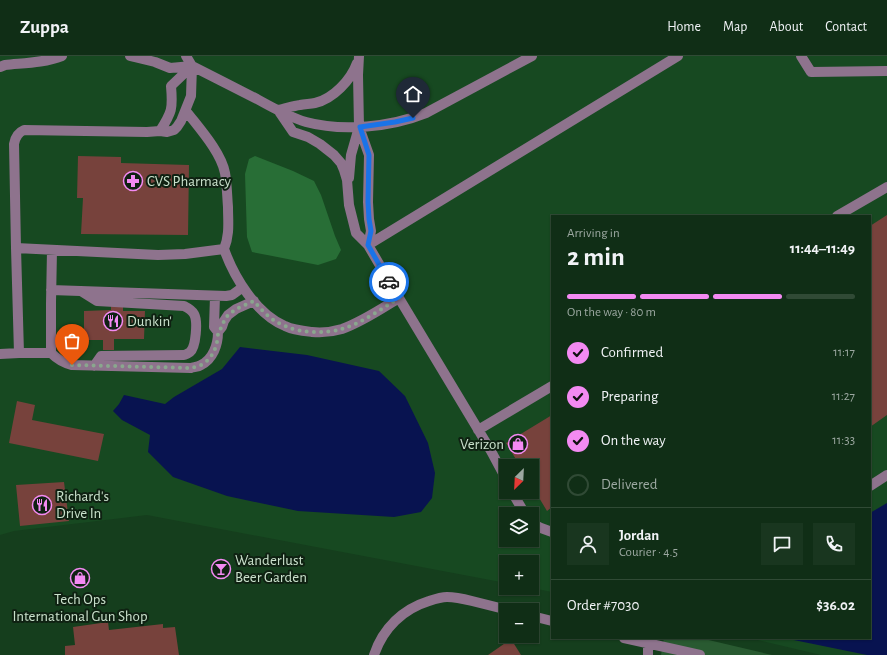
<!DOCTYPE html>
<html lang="en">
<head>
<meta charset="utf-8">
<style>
	:root { --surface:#102e16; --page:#19361f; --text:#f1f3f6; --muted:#9ca8a1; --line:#304a35; --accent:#f38af2 }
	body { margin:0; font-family:"Alegreya Sans",sans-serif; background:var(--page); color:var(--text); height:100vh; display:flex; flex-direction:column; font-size:15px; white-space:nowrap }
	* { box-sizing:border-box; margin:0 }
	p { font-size:13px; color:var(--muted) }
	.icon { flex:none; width:22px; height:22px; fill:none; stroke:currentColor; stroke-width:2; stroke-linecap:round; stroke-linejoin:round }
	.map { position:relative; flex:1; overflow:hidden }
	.side { position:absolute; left:551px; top:159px; width:320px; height:424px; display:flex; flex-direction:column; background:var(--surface); border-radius:0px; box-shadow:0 1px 3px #0004,0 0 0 1px var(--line) }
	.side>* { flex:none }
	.needle { width:26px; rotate:204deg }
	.fabs { position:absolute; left:499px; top:403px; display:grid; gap:8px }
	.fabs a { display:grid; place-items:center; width:40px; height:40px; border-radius:0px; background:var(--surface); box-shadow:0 1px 3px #0004,0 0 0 1px var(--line); font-size:20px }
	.pin { position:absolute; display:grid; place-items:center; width:34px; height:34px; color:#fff; margin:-41px -17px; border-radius:50% 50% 50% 0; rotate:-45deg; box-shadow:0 0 4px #0007 }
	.pin .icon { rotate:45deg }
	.courier { position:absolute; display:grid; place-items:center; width:40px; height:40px; margin:-20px; border:3px solid #1a73e8; border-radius:50%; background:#fff; color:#222; box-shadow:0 1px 5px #0007 }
	.head em { font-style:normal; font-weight:600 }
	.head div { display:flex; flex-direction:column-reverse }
	.head { display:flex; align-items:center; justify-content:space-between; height:68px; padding:0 16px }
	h1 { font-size:26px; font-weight:600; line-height:30px }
	.bar { display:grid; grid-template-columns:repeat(4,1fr); gap:6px 4px; align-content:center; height:48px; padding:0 16px }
	.bar i { height:5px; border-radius:3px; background:var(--line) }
	.bar .selected { background:var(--accent) }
	.bar p { grid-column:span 4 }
	.line { display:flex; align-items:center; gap:10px; padding:0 16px; border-top:1px solid var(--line) }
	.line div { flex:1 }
	.round { display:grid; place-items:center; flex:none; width:42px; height:42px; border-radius:0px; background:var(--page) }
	ol { padding:0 16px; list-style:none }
	li { display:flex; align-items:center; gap:12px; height:44px }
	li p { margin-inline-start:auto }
	li .icon { padding:4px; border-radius:50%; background:var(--accent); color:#111; stroke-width:4 }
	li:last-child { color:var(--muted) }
	li i { width:22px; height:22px; border:2px solid var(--line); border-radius:50% }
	header { display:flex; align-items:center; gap:24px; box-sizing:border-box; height:56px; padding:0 20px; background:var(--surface); border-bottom:1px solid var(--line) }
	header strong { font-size:19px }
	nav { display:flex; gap:22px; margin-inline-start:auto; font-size:14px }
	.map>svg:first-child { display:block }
</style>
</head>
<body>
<header>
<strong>Zuppa</strong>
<nav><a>Home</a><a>Map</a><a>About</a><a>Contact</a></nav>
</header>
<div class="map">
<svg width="887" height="599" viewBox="0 0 887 599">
	<rect width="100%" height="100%" fill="#153e1d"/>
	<path fill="#174921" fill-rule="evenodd" d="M0 0H887V599H821L749 582H870V160H552V536L532 532V506H506V527L147 459 14 475 0 479ZM506 410H532V436H506ZM506 458H532V484H506Z"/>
	<path fill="#295a31" d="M664 582H700L772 599H661Z"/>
	<path fill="#286e36" d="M255 100 293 115 314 125 321 139 335 180 341 194 336 203 318 209 252 196 247 181 245 118 249 103Z"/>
	<path fill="#081350" d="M240 291 307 299 379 315 405 340 428 387 435 417 432 442 421 456 394 461 298 455 227 440 173 421 148 396 150 379 122 364 113 355 119 348 124 339 165 348 174 341 222 313Z
		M887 447V599H867L784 582H870V457Z"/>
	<path fill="#77423c" d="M78 100 121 101V107L189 109 188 179 81 178 83 142H77Z
		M887 159V359L870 371V170Z
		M111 248H123V255H145L144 283H114V294H103V284H84V255L111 254Z
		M17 345 35 349 32 364 104 378 98 405 9 387Z
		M552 359V451L547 455 532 430V410H520L506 387Z
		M64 426 69 465 20 470 16 429Z
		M108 566 109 574 163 568V572L175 571 179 599H65V590L75 589 73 571Z
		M511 583 521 599H488Z"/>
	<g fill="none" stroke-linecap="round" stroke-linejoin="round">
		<path stroke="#8e738d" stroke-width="10" d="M130 0 155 6 170 12 192 10
			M186 0 192 10C214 21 235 32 257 43 273 52 289 61 306 66 343 76 391 71 426 57L532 0
			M359 0 358 19 359 71 369 99 368 146 369 163 371 175 368 189
			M801 0 811 16 887 15
			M0 11 5 9C23 7 44 7 62 0
			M278 54 293 76 308 81 320 88 334 99 341 107 344 114 347 124 349 149 356 177 368 189 399 242 491 395 506 423
			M278 54C285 53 292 50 300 49 305 48 310 48 315 47 333 43 351 24 357 7
			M186 55C199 72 221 96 225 117 227 128 227 139 228 151 228 166 230 178 224 193 234 221 256 258 285 270 293 274 303 275 312 276 322 277 332 276 342 273 362 266 381 253 399 242
			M160 75C172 56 173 53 171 30L192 10
			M349 122 351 99 359 71
			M837 160 887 131
			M368 189 678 0
			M16 192 158 199 185 198 224 193
			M52 194 51 247V297C58 304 63 307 72 309L191 312C194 311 198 311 201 309 213 303 218 289 218 276L222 271 224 265 228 259 236 253 254 245
			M51 234 226 240 232 239 243 231
			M81 235 97 245 184 250C188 252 192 254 194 258 198 265 196 291 190 296 189 297 185 299 184 299L101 300 94 310
			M215 240 214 271 218 276
			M19 297 16 192 14 88C15 82 17 77 24 74L147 76 160 75 167 76 174 74 177 71 181 65 191 40 192 10
			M0 298 19 297H51
			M478 374 552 330
			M870 430 887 419
			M512 436 525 458
			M532 467 541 472 552 476
			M532 560 552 565
			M624 582 700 599
			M648 588V599
			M374 599C383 572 403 553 429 545 435 543 441 541 447 541 456 541 464 543 472 545 484 548 496 551 508 554"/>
	</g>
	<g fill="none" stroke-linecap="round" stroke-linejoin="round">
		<path stroke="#8aa78e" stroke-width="4" stroke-dasharray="0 7.2" d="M72 309 191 312C194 311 198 311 201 309 213 303 218 289 218 276L222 271 224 265 228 259 236 253 254 245C263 256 272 265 285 270 301 277 325 278 342 273 362 267 381 253 399 242L389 226"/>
		<path stroke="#1a73e8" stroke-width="5" d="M389 226 368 189 371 175 369 163 368 146 369 99 360 71 395 66 413 62"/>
	</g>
	<defs>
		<g id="pharmacy-ring" transform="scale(1)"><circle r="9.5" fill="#0f2112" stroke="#f38af2" stroke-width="1.5"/><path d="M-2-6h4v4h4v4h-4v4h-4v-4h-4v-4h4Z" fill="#f38af2"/></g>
		<g id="restaurant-ring" transform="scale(1)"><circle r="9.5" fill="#0f2112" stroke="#f38af2" stroke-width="1.5"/><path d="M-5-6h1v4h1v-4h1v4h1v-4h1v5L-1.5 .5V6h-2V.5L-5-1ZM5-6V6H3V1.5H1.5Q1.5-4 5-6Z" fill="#f38af2"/></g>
		<g id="shop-ring" transform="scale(1)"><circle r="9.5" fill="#0f2112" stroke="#f38af2" stroke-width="1.5"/><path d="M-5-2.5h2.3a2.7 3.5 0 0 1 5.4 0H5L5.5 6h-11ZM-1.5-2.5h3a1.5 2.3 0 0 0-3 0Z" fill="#f38af2"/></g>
		<g id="bar-ring" transform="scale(1)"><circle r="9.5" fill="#0f2112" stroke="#f38af2" stroke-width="1.5"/><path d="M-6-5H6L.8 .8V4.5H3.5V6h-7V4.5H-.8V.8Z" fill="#f38af2"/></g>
	</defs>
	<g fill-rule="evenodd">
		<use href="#pharmacy-ring" x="133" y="125"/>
		<use href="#restaurant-ring" x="113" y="265"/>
		<use href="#shop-ring" x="518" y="388"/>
		<use href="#restaurant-ring" x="42" y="449"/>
		<use href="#bar-ring" x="221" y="513"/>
		<use href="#shop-ring" x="80" y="522"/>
	</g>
	<g text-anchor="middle" stroke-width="4" stroke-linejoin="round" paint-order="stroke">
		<g font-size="15" fill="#c9e0cb" stroke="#0f2112" text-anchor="start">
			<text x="147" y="130">CVS Pharmacy</text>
			<text x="127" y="270">Dunkin'</text>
			<text x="504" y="393" text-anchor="end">Verizon</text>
			<text x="56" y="445">Richard's<tspan x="56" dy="17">Drive In</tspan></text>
			<text x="235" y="509">Wanderlust<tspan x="235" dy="17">Beer Garden</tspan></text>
			<text x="80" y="548" text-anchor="middle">Tech Ops<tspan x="80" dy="17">International Gun Shop</tspan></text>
		</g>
	</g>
</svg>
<div class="fabs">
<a><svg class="needle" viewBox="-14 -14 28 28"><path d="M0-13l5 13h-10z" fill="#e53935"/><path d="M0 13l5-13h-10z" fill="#9ca8a1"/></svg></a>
<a><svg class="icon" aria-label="layers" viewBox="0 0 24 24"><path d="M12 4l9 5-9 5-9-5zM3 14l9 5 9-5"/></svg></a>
<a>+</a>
<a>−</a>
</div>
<div class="pin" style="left:72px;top:309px;background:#ea580c"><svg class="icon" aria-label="bag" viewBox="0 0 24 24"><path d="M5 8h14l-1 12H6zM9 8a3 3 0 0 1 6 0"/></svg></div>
<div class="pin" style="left:413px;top:62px;background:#1f2937"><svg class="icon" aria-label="home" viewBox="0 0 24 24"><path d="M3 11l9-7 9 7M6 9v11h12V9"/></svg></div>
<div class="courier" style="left:389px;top:226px"><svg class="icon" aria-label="car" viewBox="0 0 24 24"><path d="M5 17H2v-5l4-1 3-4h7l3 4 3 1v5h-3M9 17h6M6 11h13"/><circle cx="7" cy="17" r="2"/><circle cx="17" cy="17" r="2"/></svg></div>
<section class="side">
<div class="head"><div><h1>2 min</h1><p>Arriving in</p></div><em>11:44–11:49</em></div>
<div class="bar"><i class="selected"></i><i class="selected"></i><i class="selected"></i><i></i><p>On the way · 80 m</p></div>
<ol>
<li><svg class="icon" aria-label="check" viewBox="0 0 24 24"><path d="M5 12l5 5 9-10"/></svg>Confirmed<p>11:17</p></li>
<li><svg class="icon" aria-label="check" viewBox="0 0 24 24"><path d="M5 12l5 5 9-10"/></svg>Preparing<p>11:27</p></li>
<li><svg class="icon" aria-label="check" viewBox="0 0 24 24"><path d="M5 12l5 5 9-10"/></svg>On the way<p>11:33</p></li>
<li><i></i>Delivered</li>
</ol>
<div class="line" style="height:72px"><a class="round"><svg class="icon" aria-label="person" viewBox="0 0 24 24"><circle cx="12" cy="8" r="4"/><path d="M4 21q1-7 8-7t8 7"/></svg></a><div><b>Jordan</b><p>Courier · 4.5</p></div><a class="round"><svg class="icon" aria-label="chat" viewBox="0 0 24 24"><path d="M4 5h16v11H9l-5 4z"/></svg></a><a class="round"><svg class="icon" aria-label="phone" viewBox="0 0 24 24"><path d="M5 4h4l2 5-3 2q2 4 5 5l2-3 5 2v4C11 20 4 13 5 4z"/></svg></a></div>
<div class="line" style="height:52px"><div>Order #7030</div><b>$36.02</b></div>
</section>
</div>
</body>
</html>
